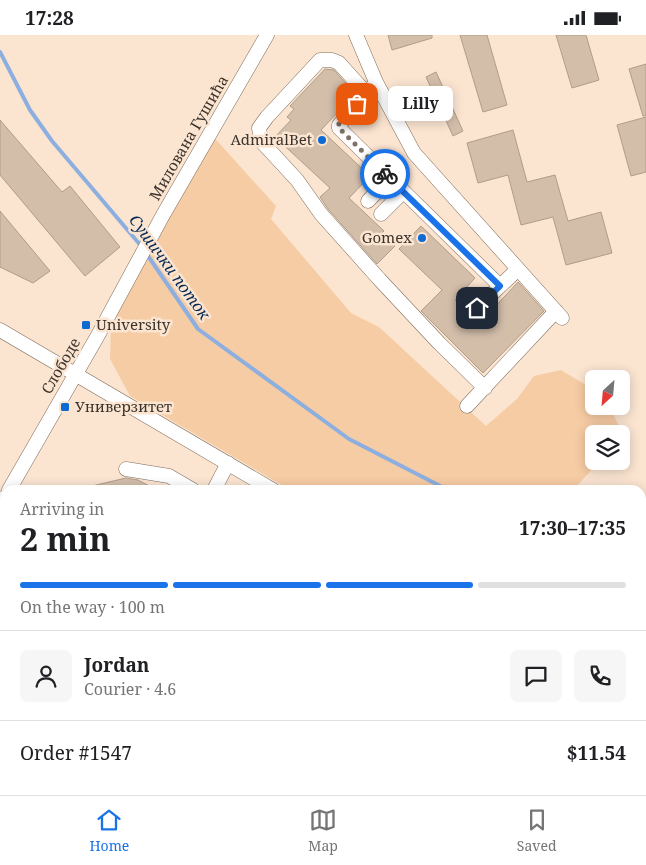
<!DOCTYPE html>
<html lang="en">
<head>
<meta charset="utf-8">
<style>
	:root { --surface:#fff; --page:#f6f6f6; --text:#202124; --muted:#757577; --line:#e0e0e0; --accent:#1a73e8 }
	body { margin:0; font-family:"Noto Serif",serif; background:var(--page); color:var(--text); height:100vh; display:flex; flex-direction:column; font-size:19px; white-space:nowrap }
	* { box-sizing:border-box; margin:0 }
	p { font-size:16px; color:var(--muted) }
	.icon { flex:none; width:28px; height:28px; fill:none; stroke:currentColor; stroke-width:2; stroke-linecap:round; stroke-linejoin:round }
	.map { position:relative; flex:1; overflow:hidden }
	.sheet { position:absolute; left:0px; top:450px; width:646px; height:310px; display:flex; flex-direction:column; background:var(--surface); border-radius:15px 15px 0 0; box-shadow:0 2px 12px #0003 }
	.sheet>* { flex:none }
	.needle { width:32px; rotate:206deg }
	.fabs { position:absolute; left:585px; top:335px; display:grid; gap:10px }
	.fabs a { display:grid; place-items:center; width:45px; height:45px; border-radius:8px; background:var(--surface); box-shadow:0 2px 12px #0003; font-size:25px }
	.pin { position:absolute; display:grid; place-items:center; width:42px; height:42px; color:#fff; margin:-21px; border-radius:10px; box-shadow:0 2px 8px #0006 }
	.courier { position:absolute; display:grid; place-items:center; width:50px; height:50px; margin:-25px; border:4px solid #1a73e8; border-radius:50%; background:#fff; color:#222; box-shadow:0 1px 6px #0007 }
	.bubble { position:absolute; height:35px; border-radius:8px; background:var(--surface); box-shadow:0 2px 12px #0003; font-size:16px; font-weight:700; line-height:35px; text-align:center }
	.head em { font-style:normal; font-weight:700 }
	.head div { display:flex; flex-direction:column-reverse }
	.head { display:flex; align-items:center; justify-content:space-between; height:85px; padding:0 20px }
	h1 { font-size:32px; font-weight:700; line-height:38px }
	.bar { display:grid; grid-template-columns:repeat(4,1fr); gap:8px 5px; align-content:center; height:60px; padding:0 20px }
	.bar i { height:6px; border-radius:4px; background:var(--line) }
	.bar .current { background:var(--accent) }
	.bar p { grid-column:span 4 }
	.line { display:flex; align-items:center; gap:12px; padding:0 20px; border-top:1px solid var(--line) }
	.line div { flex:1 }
	.round { display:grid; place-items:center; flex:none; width:52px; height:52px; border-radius:8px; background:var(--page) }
	.status { display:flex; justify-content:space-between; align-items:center; height:35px; padding:0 25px; background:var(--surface); direction:ltr }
	.status svg { height:14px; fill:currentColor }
	.tab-bar { display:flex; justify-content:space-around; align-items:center; height:70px; border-top:1px solid var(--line); background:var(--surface); font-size:14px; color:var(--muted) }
	.tab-bar a { display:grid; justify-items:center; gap:2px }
	.tab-bar .current { color:var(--accent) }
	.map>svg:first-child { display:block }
</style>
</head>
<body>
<div class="status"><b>17:28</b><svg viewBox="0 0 49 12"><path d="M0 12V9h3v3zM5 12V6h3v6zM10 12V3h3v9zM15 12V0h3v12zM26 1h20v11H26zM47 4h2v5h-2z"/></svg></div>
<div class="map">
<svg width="646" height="760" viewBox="0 0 646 760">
	<rect width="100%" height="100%" fill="#fbe5d1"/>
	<path fill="#f6cca4" d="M210 98 276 171 271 184 351 278 379 292 486 391 517 364 534 341 561 335 594 355V371H609L623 399 621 401V399H594V426H600L573 455H290L130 361 110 324 111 290Z
		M641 541 645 545 646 544V760H148L151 755H641Z"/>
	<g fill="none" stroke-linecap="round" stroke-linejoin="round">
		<path stroke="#8dafdf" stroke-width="4" d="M0 17 30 75 52 106 142 212
			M146 218 198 294 349 404 448 455
			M641 592 646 597"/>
	</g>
	<path fill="#d3beaa" stroke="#b19c89" d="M388 0H432V3L392 15Z
		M460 0H487L507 70 483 77Z
		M556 0H586L599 45 572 53Z
		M646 29V81H643L629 34Z
		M325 34 334 35 355 59 321 95 370 141 349 163 384 196 382 198 395 211 377 229 328 174 320 162 330 153 275 102 291 85 287 82 294 74 290 71Z
		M436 37 463 96 453 101 426 42Z
		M646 82V137L631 141 617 90Z
		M0 85 62 157 70 151 120 212 85 241 0 140Z
		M513 95 527 147 555 140 568 186 601 177 612 218 566 230 553 182 521 190 508 140 478 148 467 108Z
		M0 176 50 236 33 248 0 232Z
		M421 191 475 243 455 265 479 289 518 247 544 276 483 338 421 276 442 255 399 214Z
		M126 443 138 445 157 455H92V451Z"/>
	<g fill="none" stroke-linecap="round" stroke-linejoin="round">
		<g stroke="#7f6c5a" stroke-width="15">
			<path id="minor" d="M356 0 376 47 414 118 562 283
				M372 52 339 90V93L500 251
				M366 58 339 28 332 25H320L267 82 259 93 261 106 297 145 321 179 380 245 439 308 485 353
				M368 166 389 144
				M381 179 403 157
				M477 273 517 235
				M0 295 273 455
				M467 371 556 276
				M126 434 169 441 193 455
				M9 455 97 302 163 180 267 0
				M214 455 228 428
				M0 471 5 462
				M0 506 5 509
				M641 672 646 675"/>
		</g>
		<use href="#minor" stroke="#fff" stroke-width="14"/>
	</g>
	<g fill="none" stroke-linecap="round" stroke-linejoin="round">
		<path stroke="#7f7266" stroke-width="5" stroke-dasharray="0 9" d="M357 69 338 90 340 94 385 139"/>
		<path stroke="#1a73e8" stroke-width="6" d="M385 139 500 251 477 273"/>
	</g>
	<g fill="#0e6ad3" stroke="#fbe5d1" stroke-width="2">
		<circle cx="322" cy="105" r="5"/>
		<circle cx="422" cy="203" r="5"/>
		<rect x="81" y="285" width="10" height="10" rx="2.5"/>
		<rect x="60" y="367" width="10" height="10" rx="2.5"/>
	</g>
	<g text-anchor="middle" stroke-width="5" stroke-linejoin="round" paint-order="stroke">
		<g font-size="15" fill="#3c342c" stroke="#fbe5d1">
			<text transform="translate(189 103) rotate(-60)" y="5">Милована Гушића</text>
			<text transform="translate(61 331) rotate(-60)" y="5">Слободе</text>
		</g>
		<g font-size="15" fill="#3c342c" stroke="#fbe5d1" text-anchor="end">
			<text x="312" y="110">AdmiralBet</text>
			<text x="412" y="208">Gomex</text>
			<text x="96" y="295" text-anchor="start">University</text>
			<text x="75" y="377" text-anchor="start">Универзитет</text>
		</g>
		<g font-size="16" font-style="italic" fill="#082a55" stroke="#fbe5d1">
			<text transform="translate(170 232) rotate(54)" y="6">Сушички поток</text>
		</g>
	</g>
</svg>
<div class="fabs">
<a><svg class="needle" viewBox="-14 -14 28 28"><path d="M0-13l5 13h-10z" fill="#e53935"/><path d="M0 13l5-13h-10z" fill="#757577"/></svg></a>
<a><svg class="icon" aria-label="layers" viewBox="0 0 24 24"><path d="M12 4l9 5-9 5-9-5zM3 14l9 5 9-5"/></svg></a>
</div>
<div class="pin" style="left:357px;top:69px;background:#ea580c"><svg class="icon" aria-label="bag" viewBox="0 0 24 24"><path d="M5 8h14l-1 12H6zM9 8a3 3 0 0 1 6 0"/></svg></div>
<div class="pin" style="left:477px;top:273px;background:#1f2937"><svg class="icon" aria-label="home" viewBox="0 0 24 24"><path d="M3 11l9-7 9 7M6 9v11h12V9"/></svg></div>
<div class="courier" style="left:385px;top:139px"><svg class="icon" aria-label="bike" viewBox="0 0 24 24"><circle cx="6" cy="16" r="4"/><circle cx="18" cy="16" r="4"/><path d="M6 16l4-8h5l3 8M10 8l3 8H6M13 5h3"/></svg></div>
<div class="bubble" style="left:388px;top:51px;width:65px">Lilly</div>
<section class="sheet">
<div class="head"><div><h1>2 min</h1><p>Arriving in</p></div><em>17:30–17:35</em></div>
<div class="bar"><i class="current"></i><i class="current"></i><i class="current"></i><i></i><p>On the way · 100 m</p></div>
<div class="line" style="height:90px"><a class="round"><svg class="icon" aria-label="person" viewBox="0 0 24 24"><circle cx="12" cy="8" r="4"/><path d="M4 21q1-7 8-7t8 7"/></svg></a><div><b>Jordan</b><p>Courier · 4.6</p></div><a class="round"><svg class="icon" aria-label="chat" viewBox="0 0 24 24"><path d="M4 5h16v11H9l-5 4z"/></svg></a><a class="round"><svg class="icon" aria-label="phone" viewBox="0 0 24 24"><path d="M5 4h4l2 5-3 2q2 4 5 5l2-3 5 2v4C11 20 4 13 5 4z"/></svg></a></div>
<div class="line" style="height:65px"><div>Order #1547</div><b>$11.54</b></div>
</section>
</div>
<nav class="tab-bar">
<a class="current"><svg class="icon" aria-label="home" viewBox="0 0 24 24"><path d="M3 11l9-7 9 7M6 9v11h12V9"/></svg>Home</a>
<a><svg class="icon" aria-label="map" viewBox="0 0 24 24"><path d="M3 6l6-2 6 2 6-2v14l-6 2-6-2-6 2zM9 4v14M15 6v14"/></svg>Map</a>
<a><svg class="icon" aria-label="saved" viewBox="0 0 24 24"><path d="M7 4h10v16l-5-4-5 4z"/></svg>Saved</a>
</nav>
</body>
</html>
